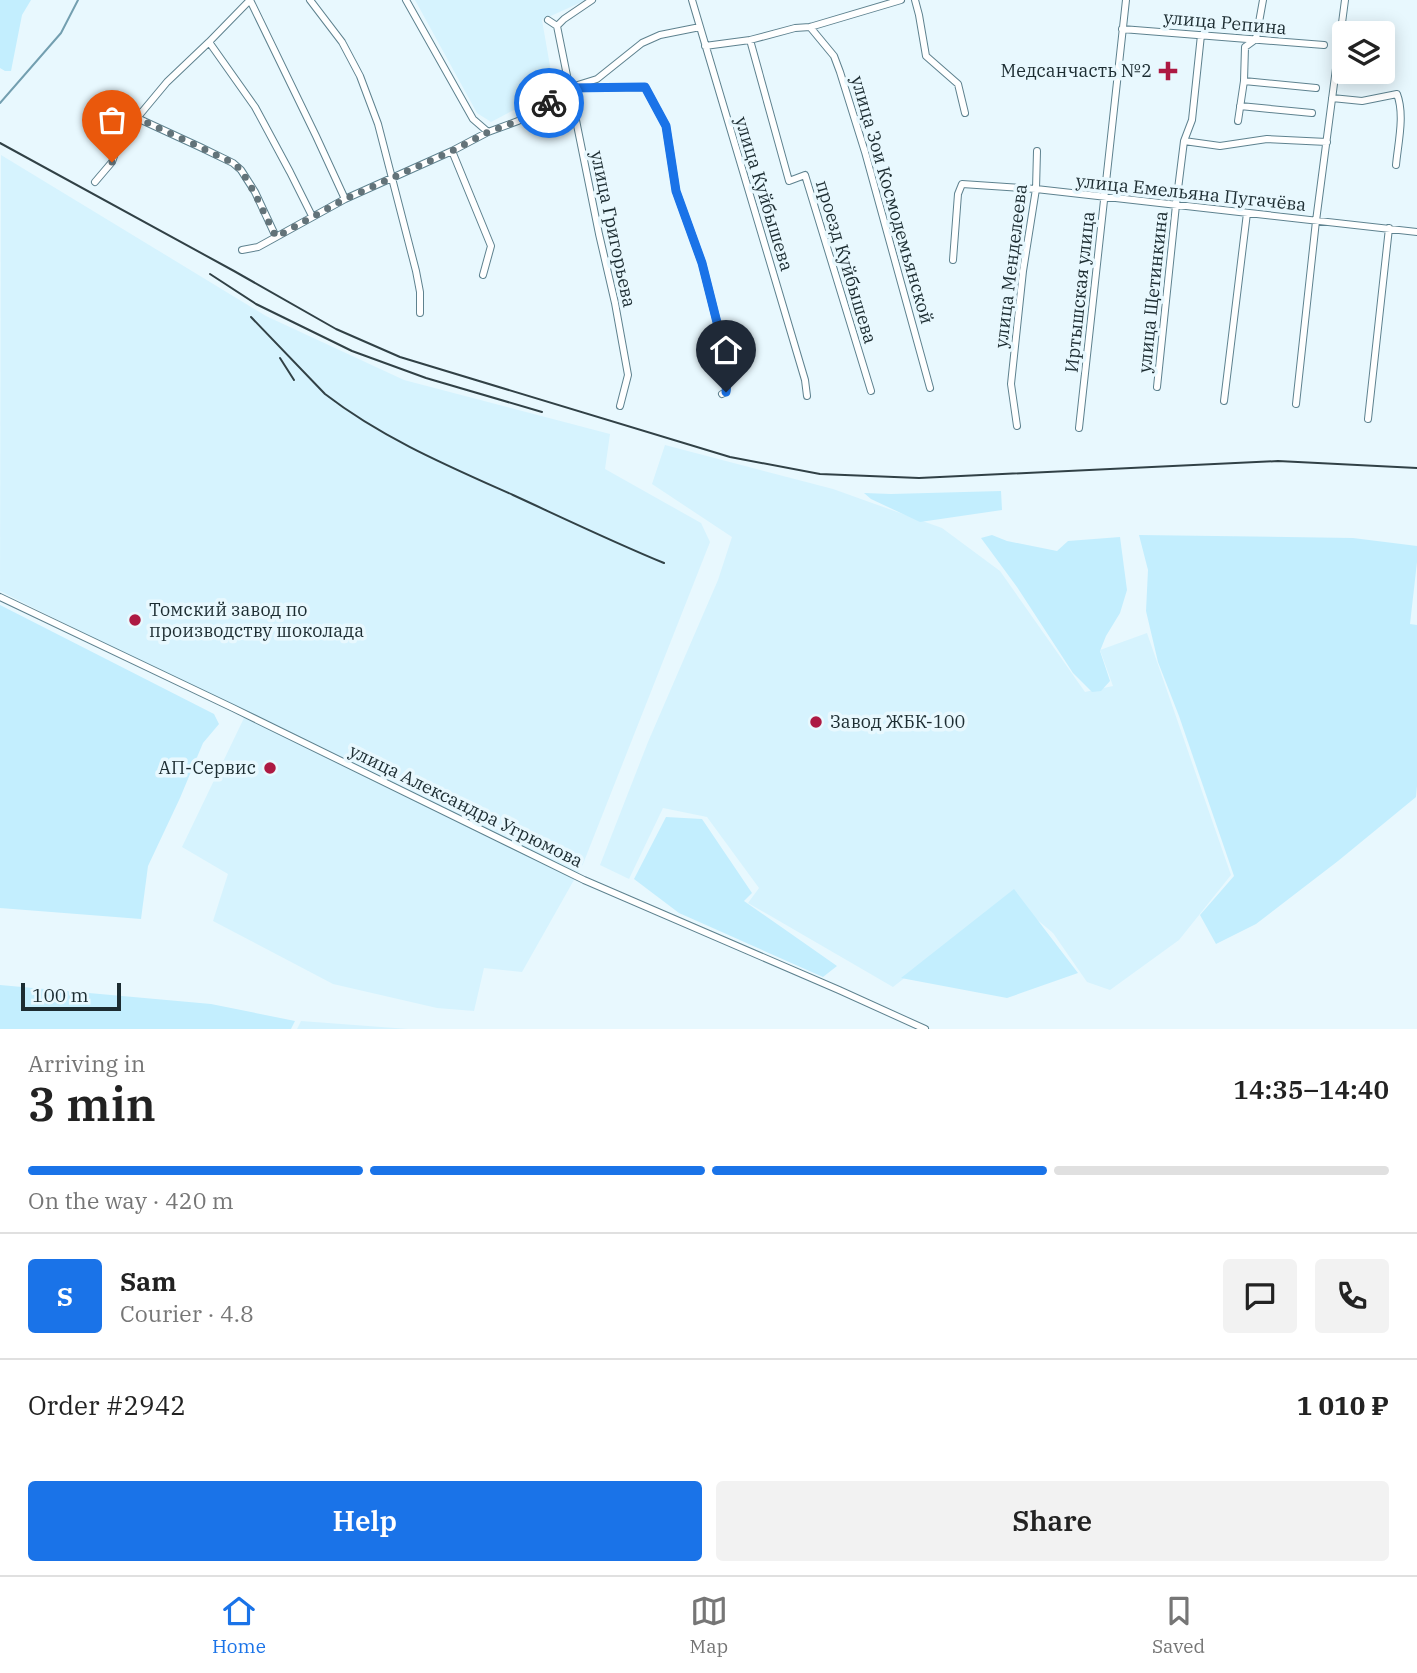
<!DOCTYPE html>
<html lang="en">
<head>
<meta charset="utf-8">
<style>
	:root { --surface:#fff; --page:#f2f2f2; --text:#222; --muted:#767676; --line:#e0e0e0; --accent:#1a73e8 }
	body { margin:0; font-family:"IBM Plex Serif",serif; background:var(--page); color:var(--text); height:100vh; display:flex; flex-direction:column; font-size:26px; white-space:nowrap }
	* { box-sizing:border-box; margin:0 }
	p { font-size:23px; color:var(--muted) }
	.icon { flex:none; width:38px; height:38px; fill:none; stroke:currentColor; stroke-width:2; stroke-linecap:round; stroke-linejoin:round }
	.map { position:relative; height:1029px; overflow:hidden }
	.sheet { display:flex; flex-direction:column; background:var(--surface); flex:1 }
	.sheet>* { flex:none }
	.fabs { position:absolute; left:1332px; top:21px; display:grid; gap:14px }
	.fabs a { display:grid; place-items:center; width:63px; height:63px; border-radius:7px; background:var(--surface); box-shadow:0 4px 18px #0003; font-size:35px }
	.scale { position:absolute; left:21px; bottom:18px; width:100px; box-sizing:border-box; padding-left:7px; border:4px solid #1c2c31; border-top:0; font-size:19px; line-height:24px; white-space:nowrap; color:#1c2c31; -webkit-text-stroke:5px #e8f8fe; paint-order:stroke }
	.pin { position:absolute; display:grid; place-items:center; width:60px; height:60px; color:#fff; margin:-72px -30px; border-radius:50% 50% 50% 0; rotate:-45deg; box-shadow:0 0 7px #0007 }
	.pin .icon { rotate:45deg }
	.courier { position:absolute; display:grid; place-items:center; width:70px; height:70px; margin:-35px; border:5px solid #1a73e8; border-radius:50%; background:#fff; color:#222; box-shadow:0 2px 9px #0007 }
	.headline em { font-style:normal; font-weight:600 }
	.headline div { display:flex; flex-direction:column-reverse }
	.headline { display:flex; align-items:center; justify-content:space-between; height:119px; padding:0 28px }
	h1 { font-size:46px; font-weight:600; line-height:52px }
	.bar { display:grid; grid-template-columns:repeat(4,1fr); gap:10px 7px; align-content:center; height:84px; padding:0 28px }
	.bar i { height:9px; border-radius:5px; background:var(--line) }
	.bar .selected { background:var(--accent) }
	.bar p { grid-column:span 4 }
	.line { display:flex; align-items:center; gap:18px; padding:0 28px; border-top:2px solid var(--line) }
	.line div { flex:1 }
	.round { display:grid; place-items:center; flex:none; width:74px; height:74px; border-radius:7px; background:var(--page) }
	.button { display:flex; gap:14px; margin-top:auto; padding:14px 28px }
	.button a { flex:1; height:80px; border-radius:7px; background:var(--accent); color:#fff; font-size:28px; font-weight:600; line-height:80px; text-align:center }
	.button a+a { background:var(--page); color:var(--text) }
	.dock { display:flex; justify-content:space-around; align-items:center; height:98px; border-top:2px solid var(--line); background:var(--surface); font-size:19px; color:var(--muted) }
	.dock a { display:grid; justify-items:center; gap:4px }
	.dock .selected { color:var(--accent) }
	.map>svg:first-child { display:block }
</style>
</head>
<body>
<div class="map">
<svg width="1417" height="1029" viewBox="0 0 1417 1029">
	<rect width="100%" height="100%" fill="#e8f8fe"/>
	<path fill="#d6f3fe" d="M415 0H586L542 20 554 89 491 122 477 113Z
		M1 155 266 316 404 380 610 434 605 469 701 523 710 542 583 864 522 972 484 968 474 1011 437 1008 333 984 213 921 228 874 182 847 244 718 233 708 0 591Z
		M665 445 833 489 942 528 1000 571 1085 692 1113 686 1100 650 1147 633 1231 875 1179 940 1110 990 1087 982 1053 933 1009 896 893 987 748 903 759 888 707 817 663 808 629 879 600 865 648 742 718 580 732 537 652 484Z
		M301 1021 408 1029H297Z"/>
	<path fill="#c3eefe" d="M0 0H31L22 15 11 71H5L0 68Z
		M1001 491 1002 510 920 522 871 499 864 493 891 494Z
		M992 535 1007 541 1057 551 1068 541 1120 537 1127 590 1120 613 1106 636 1100 651 1110 681 1101 691 1092 692 1073 673 1017 587 981 538Z
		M1139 535 1353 538 1417 546V562L1410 624 1417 625V786L1416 797 1338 861 1256 924 1216 944 1200 915 1234 876 1179 716 1158 662 1146 611 1148 570Z
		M0 605 214 714 219 724 203 743 180 798 148 866 141 919 0 908Z
		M666 817 702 819 752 893 744 901 837 966 823 977 679 913 634 879Z
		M1014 889 1078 973 1007 998 901 978Z
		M0 985 211 1004 295 1021 291 1029H0Z"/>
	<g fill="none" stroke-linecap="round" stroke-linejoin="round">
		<path stroke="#739fb0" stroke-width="2" d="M0 103 61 33 78 0"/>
		<g stroke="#5e828f" stroke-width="8">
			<path id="street" d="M250 0 316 136 345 199
				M310 0 342 42 360 76 378 124 416 271 420 292V313
				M406 0 473 119 488 132
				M692 0 805 380 807 396
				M915 0 919 15 926 56 958 84 965 113
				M548 20 557 26 599 234 615 303 628 375 620 406
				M557 26 564 19 592 0
				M810 27 834 56 840 72 865 152 930 388
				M1122 29 1324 45
				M750 40 789 181 805 175 871 391
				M209 42 255 107 290 172 312 216
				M705 46 750 40 795 28 810 27 901 0
				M1244 81 1316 88
				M576 88 645 87 666 126 676 191 702 263 728 366 727 388 726 392 722 394
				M1332 98 1362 101 1397 94C1405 115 1398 143 1396 165
				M1240 106 1312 113
				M137 118 200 147 233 163 241 170 255 192 276 237
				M1238 121 1244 81 1245 47 1256 39 1263 0
				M1184 141 1220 146 1267 139 1327 142
				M452 151 491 246 483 275
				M95 182 112 162 119 142 137 118 167 82 209 42 250 0
				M242 250 258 247 345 199 452 151 488 132 518 121 559 98 568 88 597 79 642 43 660 35 700 27
				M953 260 958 194 962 184 1036 189 1417 232
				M1157 387 1176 205 1184 141 1192 120 1201 35
				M1224 401 1247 213
				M1296 404 1316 221 1345 0
				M1368 419 1389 228
				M1017 426 1011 384 1023 271 1036 189 1037 151
				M1079 428 1126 0
				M0 597 233 708 584 880 839 990 925 1029"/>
		</g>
		<use href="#street" stroke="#fff" stroke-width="6"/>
		<path stroke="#314146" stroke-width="2" d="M0 143 234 271 336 329 400 357 730 457 820 474 919 478 1278 461 1417 468
			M210 274 256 304 352 351 426 378 542 412
			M251 317 325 394C382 438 448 466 513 495 563 518 613 542 664 563
			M280 358 294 380"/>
	</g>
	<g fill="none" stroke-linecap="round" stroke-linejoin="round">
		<path stroke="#637379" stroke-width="7" stroke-dasharray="0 12.6" d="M112 162 119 142 137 118 200 147 233 163 241 170 254 192 276 237 345 199 452 151 488 132 518 121 549 103"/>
		<path stroke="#1a73e8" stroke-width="9" d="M549 103 559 98 568 88 645 87 666 126 676 191 702 263 728 366 726 392"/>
	</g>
	<g fill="#ad1942" stroke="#e8f8fe" stroke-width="2.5">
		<path d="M1164.5 60.5h7v7h7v7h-7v7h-7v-7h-7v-7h7z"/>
		<circle cx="135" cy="620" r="7"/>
		<circle cx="816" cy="722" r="7"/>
		<circle cx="270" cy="768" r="7"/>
	</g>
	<g text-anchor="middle" stroke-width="7" stroke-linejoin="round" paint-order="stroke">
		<g font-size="18" fill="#1c2c31" stroke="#e8f8fe">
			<text transform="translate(1225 23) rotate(5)" y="6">улица Репина</text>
			<text transform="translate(1191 193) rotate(6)" y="6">улица Емельяна Пугачёва</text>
			<text transform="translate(764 194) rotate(73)" y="6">улица Куйбышева</text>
			<text transform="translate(892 200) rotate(74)" y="6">улица Зои Космодемьянской</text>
			<text transform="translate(613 229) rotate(78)" y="6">улица Григорьева</text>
			<text transform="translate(846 262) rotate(73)" y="6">проезд Куйбышева</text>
			<text transform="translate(1011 266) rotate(-83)" y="6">улица Менделеева</text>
			<text transform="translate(1080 292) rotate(-84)" y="6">Иртышская улица</text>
			<text transform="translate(1153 292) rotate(-84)" y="6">улица Щетинкина</text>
			<text transform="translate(466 806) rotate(26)" y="6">улица Александра Угрюмова</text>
		</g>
		<g font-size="18" fill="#1c2c31" stroke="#e8f8fe" text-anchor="end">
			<text x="1152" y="77">Медсанчасть №2</text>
			<text x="149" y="616" text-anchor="start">Томский завод по<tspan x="149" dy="21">производству шоколада</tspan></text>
			<text x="830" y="728" text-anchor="start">Завод ЖБК-100</text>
			<text x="256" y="774">АП-Сервис</text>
		</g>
	</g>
</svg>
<div class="fabs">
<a><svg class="icon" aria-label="layers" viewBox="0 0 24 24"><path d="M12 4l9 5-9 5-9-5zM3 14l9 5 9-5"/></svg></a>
</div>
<div class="scale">100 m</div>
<div class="pin" style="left:112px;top:162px;background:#ea580c"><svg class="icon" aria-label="bag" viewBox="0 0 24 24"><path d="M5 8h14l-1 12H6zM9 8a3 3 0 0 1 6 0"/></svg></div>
<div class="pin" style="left:726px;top:392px;background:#1f2937"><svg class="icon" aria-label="home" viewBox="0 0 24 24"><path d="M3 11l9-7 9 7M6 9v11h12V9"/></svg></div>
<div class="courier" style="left:549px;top:103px"><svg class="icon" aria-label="bike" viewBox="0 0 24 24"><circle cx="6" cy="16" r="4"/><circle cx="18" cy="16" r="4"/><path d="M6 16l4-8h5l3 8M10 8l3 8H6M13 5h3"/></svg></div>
</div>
<section class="sheet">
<div class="headline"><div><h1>3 min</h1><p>Arriving in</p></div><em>14:35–14:40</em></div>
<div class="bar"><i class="selected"></i><i class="selected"></i><i class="selected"></i><i></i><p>On the way · 420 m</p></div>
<div class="line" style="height:126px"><b class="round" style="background:var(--accent);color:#fff">S</b><div><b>Sam</b><p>Courier · 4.8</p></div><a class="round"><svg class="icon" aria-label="chat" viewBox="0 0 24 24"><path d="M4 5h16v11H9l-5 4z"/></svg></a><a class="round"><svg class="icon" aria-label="phone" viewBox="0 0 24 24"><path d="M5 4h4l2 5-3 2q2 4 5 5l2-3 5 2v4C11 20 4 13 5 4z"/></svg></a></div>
<div class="line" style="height:91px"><div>Order #2942</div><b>1 010 ₽</b></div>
<div class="button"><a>Help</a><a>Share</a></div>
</section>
<nav class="dock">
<a class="selected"><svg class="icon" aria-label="home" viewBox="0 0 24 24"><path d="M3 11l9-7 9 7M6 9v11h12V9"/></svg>Home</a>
<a><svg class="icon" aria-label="map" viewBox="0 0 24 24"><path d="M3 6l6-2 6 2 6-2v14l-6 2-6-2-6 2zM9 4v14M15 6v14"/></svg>Map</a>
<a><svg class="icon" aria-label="saved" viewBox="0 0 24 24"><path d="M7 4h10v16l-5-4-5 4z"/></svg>Saved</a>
</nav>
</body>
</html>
